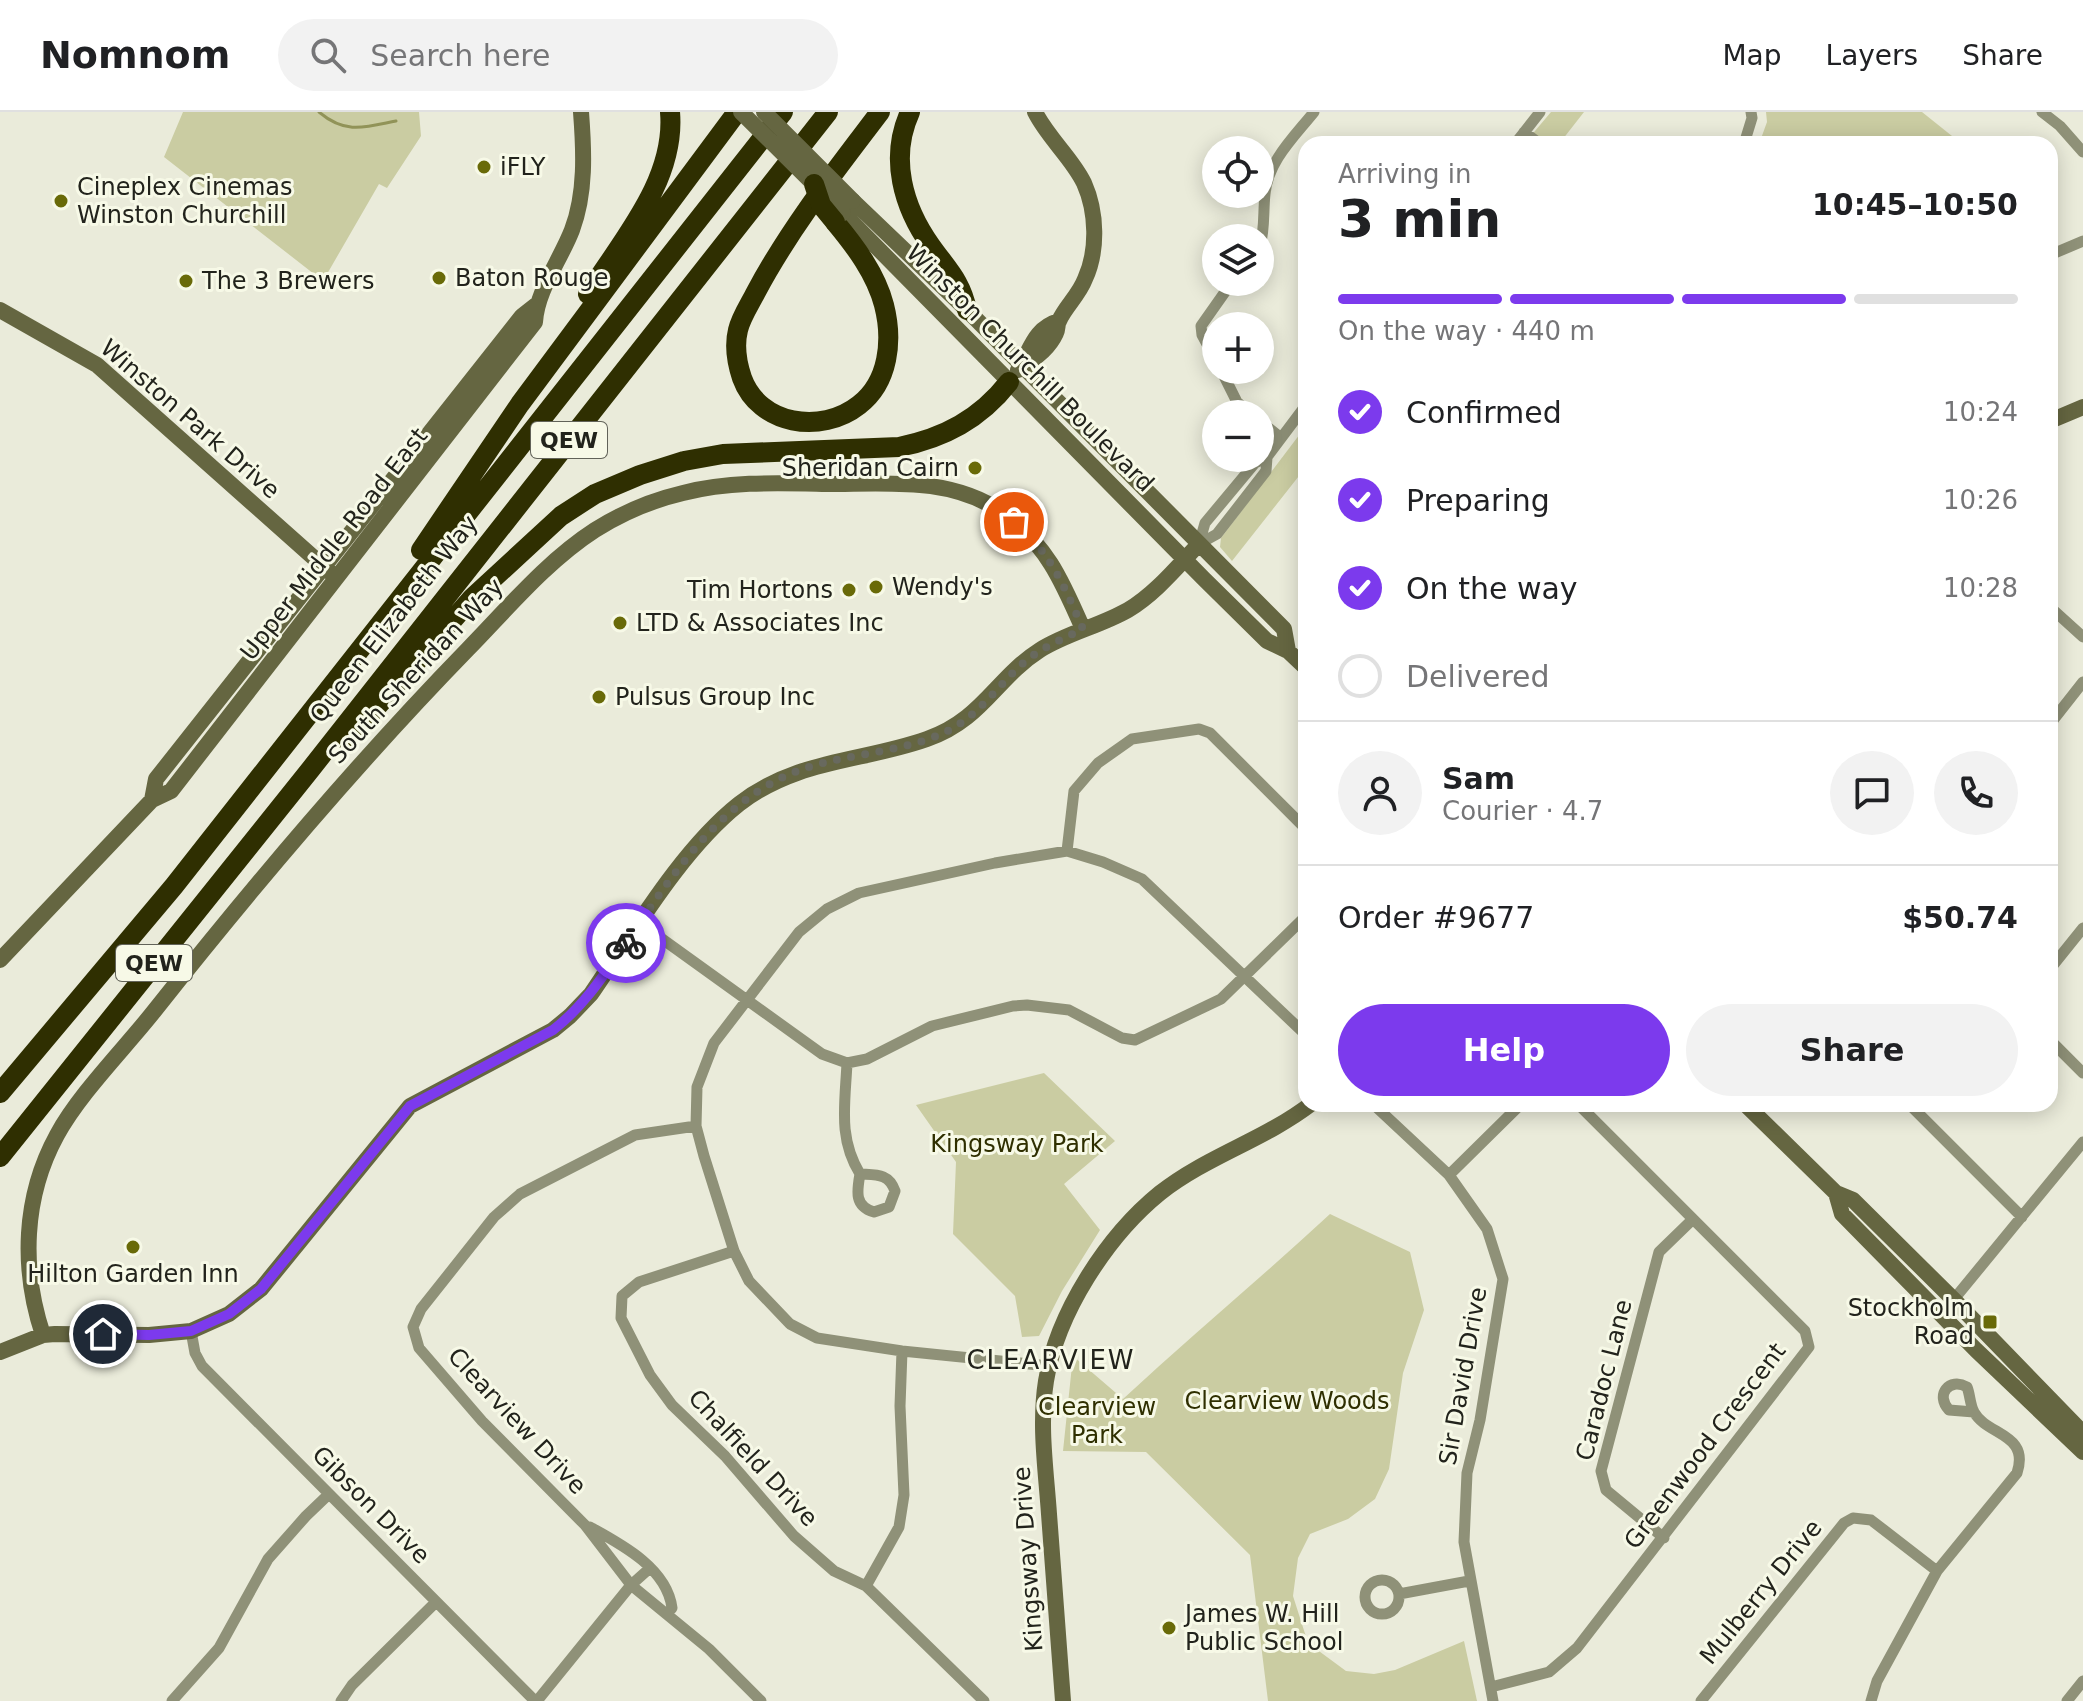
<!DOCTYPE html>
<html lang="en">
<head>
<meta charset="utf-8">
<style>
	:root { --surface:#fff; --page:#f2f2f2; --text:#202124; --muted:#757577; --line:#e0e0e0; --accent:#7c3aed }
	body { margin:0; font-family:"DejaVu Sans",sans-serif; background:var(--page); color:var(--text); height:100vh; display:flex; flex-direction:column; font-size:30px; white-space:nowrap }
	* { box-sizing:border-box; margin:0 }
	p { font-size:26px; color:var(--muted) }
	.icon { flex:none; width:44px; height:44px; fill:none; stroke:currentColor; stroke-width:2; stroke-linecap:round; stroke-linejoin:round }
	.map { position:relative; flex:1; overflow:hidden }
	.panel { position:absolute; left:1298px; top:24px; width:760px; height:976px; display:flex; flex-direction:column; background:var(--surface); border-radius:24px; box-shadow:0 4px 20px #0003 }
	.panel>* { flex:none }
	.fabs { position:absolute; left:1202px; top:24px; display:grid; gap:16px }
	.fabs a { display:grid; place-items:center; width:72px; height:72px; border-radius:50%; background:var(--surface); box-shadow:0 4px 20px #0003; font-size:40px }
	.pin { position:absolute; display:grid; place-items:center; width:68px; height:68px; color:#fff; margin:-34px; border:4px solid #fff; border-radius:50%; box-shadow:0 2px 8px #0007 }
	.courier { position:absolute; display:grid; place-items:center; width:80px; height:80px; margin:-40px; border:6px solid #7c3aed; border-radius:50%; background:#fff; color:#222; box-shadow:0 2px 10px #0007 }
	.headline em { font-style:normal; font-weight:700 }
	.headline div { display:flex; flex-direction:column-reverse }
	.headline { display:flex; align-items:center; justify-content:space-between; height:136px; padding:0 40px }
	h1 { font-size:52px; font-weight:700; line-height:60px }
	.bar { display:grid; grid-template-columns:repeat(4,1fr); gap:12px 8px; align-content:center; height:96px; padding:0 40px }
	.bar i { height:10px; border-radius:6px; background:var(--line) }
	.bar .on { background:var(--accent) }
	.bar p { grid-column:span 4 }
	.line { display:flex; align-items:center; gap:20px; padding:0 40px; border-top:2px solid var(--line) }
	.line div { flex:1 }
	.round { display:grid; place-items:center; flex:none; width:84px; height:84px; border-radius:42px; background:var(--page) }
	ol { padding:0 40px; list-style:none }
	li { display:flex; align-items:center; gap:24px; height:88px }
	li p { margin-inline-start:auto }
	li .icon { padding:8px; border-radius:50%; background:var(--accent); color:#fff; stroke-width:4 }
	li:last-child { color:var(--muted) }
	li i { width:44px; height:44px; border:4px solid var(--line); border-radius:50% }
	.primary-button { display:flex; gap:16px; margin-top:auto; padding:16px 40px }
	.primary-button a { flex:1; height:92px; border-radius:48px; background:var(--accent); color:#fff; font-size:32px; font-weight:700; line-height:92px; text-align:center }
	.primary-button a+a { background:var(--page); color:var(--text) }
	header { display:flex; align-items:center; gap:48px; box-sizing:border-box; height:112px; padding:0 40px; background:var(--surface); border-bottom:2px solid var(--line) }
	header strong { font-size:38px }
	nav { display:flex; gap:44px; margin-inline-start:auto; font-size:28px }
	.search { width:560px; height:72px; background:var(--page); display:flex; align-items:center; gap:20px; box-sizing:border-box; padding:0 28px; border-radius:44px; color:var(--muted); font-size:30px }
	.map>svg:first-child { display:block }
</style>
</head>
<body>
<header>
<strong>Nomnom</strong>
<div class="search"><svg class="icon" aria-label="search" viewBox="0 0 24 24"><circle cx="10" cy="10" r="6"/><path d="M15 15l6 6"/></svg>Search here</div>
<nav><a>Map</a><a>Layers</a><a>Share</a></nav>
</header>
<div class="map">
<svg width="2083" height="1589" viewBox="0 0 2083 1589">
	<rect width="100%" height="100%" fill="#eaebda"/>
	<path fill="#cacca2" d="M183 0H419L421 24 387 76 379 72 323 169 164 45Z
		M1551 0H1584L1559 32H1524Z
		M1766 0H1922L1962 32H1759L1767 10Z
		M1306 314V355L1232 449 1220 435 1221 426Z
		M1044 961 1115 1029 1064 1072 1100 1118 1062 1179 1039 1224 1022 1225 1015 1184 953 1122 956 1050 916 993Z
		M1330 1102 1410 1140 1424 1198 1403 1261 1389 1357 1375 1387 1348 1407 1310 1422 1298 1446 1293 1484 1308 1531 1346 1559 1374 1562 1395 1558 1464 1529 1477 1589H1268L1250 1443 1146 1340 1063 1339 1073 1244 1123 1287C1191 1224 1262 1165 1330 1102Z"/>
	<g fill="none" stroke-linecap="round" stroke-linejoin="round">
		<path stroke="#919358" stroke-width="3" d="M319 0C346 23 366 15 396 9"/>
		<path stroke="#8f9178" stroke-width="11" d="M2042 0 2060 14 2083 40
			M1524 20 1540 32
			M1515 32 1540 0
			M1744 32 1752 6 1751 0
			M1260 134C1265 117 1263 100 1265 82 1268 49 1294 25 1314 0
			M2050 143 2083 129
			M1216 249 1202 223 1201 214 1232 170
			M1221 258 1237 290 1252 302
			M1260 309 1280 325
			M1199 432 1217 422 1266 359 1267 345 1306 293
			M1199 432 1205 411 1255 351 1267 345
			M2050 495 2083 525
			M2050 612 2083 570
			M1067 739 1074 679 1098 651 1132 627 1199 617 1210 621 1306 717
			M640 811 822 942 847 951 867 947 932 914 1013 894 1027 893 1069 898 1122 926 1135 928 1221 887 1306 804
			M2050 857 2083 816
			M2050 928 2083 961
			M847 951C845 993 838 1026 860 1062
			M1373 992 1449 1063 1487 1117 1503 1167 1480 1308 1467 1361 1464 1430 1493 1589
			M1909 992 2022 1105
			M696 1014 635 1023 520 1082 494 1105 421 1197 413 1215 419 1236 482 1309 585 1413 631 1473 709 1537 761 1589
			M860 1062C876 1063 889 1061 895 1079L889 1095 874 1100C854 1094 857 1079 860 1062Z
			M1449 1063 1521 992
			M734 1139 639 1170 622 1184 621 1206 650 1263 672 1293 725 1344 794 1424 834 1459 866 1474 984 1589
			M1941 1203 2083 1030
			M191 1219 195 1241 202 1254 535 1589
			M1049 1254 902 1239 817 1226 790 1212 749 1169 734 1139 704 1044 696 1014 697 975 714 931 799 820 827 797 859 781 995 751 1067 739 1103 750 1142 767 1306 923
			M590 1415C621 1432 667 1456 672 1496L667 1502
			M1664 1426 1606 1378 1601 1359 1659 1140 1692 1108
			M1365 1485a17 17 0 1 1 34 0a17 17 0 1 1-34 0Z
			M866 1474 899 1415 904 1383 900 1294 902 1239
			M1399 1482 1469 1469
			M1491 1575 1549 1560 1577 1536 1809 1235 1805 1219 1578 992
			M172 1589 219 1536 268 1447 306 1404 329 1382
			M341 1589 352 1573 436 1490
			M537 1589 631 1473 650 1456
			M1701 1589 1844 1411 1853 1406 1871 1408 1937 1459
			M1871 1589 1877 1569 1937 1459 2017 1361C2030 1321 1987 1324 1974 1300 1970 1293 1970 1282 1967 1275 1949 1265 1935 1283 1949 1298L1974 1300
			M2067 1589 2083 1569"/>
		<path stroke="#656641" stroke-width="16" d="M853 89 967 198 1284 517 1288 539
			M843 101 1204 467 1267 529 1288 539 1306 556
			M0 198 97 253 332 462
			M1021 254C1035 247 1049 236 1056 221 1058 217 1057 212 1059 209 1065 195 1079 183 1085 167 1098 139 1097 100 1084 71 1072 46 1048 26 1035 0
			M1018 258C1031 238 1033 217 1059 209
			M2050 309 2083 295
			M152 688 156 667 522 204 536 193
			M0 848 152 688 171 679 535 210C537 178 560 149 572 118 586 81 584 39 581 0
			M1745 992 1836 1081 1853 1088 1954 1188 2083 1321
			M1836 1081 1842 1102 1976 1238 2083 1340
			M43 1223C21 1157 23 1085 57 1023 79 982 126 935 155 898 254 773 357 651 468 537 508 496 547 449 595 418 622 401 653 388 683 381 730 369 778 371 826 372 886 372 951 364 1003 401 1047 433 1062 469 1083 517
			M0 1240 43 1223 55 1222 149 1223 191 1219 229 1202 261 1177 410 994 553 918 570 904 591 882C633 821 681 738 739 692 797 647 862 650 927 627 982 608 996 566 1040 538 1067 521 1100 514 1128 498 1155 482 1177 455 1199 432
			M1063 1589C1058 1527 1054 1464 1049 1402 1046 1358 1039 1313 1046 1269 1057 1201 1107 1124 1160 1081 1207 1044 1264 1028 1311 992"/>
		<path stroke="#2f2f01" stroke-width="20" d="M910 0C889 46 903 95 931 134 948 158 961 169 967 198
			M835 110C855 134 876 162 884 193 893 228 889 270 859 293 821 323 759 313 742 266 737 251 734 234 738 218 741 205 750 192 756 180 790 116 836 58 880 0
			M588 182C622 128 676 68 670 0
			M421 438 520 292 737 0
			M348 628 472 486 561 404 595 382 640 363 684 349 723 342 899 335C944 326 980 307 1009 270
			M0 981 174 774 783 0
			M0 1045 310 658 828 0"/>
		<path stroke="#656641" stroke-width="16" d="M741 0 843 101
			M764 0 853 89"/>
		<path stroke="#2f2f01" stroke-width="20" d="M814 72 821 93 835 110"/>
	</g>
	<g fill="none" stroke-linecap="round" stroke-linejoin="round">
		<path stroke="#68695e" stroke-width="8" stroke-dasharray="0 14.4" d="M626 831C674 761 722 684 806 656 853 640 916 640 958 613 983 597 999 573 1020 554 1038 537 1061 528 1083 517 1064 474 1051 441 1014 410"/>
		<path stroke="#7c3aed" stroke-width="10" d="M103 1222 149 1223 191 1219 229 1202 261 1177 410 994 553 918C584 894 604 863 626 831"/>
	</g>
	<g fill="#696a08" stroke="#f7f9e7" stroke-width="3">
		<circle cx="484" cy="55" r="8"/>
		<circle cx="61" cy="89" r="8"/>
		<circle cx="439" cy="166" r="8"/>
		<circle cx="186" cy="169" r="8"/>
		<circle cx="975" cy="356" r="8"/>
		<circle cx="876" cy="475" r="8"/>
		<circle cx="849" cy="478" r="8"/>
		<circle cx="620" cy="511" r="8"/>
		<circle cx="599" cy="585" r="8"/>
		<circle cx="133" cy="1135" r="8"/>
		<rect x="1982" y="1202" width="16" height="16" rx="4"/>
		<circle cx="1169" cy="1516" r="8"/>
	</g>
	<g text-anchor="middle" stroke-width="6" stroke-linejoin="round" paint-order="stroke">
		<g fill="#f7f9e7" stroke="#626359" stroke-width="2">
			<rect x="531" y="310" width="76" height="36" rx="6"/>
			<rect x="116" y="833" width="76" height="36" rx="6"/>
		</g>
		<g font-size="22" font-weight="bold" fill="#22231c">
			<text x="569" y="336">QEW</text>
			<text x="154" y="859">QEW</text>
		</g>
		<g font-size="24" fill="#22231c" stroke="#f7f9e7" text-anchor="start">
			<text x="500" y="63">iFLY</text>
			<text x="77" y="83">Cineplex Cinemas<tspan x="77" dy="28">Winston Churchill</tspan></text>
			<text x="455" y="174">Baton Rouge</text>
			<text x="202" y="177">The 3 Brewers</text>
			<text x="959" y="364" text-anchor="end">Sheridan Cairn</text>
			<text x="892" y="483">Wendy's</text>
			<text x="833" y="486" text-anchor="end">Tim Hortons</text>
			<text x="636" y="519">LTD &amp; Associates Inc</text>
			<text x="615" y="593">Pulsus Group Inc</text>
			<text x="133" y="1170" text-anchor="middle">Hilton Garden Inn</text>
			<text x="1974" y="1204" text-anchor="end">Stockholm<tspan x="1974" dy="28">Road</tspan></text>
			<text x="1185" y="1510">James W. Hill<tspan x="1185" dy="28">Public School</tspan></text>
		</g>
		<g font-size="24" fill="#22231c" stroke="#f7f9e7">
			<text transform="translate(1030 256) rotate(45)" y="8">Winston Churchill Boulevard</text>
			<text transform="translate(190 307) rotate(41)" y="8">Winston Park Drive</text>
			<text transform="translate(334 432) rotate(-52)" y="8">Upper Middle Road East</text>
			<text transform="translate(394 507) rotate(-52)" y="8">Queen Elizabeth Way</text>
			<text transform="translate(416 559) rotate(-47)" y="8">South Sheridan Way</text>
			<text transform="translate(1463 1264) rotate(-80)" y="8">Sir David Drive</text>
			<text transform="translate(1604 1268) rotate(-76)" y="8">Caradoc Lane</text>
			<text transform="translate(517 1309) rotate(47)" y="8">Clearview Drive</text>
			<text transform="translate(1705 1334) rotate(-53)" y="8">Greenwood Crescent</text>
			<text transform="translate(753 1346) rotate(47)" y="8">Chalfield Drive</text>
			<text transform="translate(371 1393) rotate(45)" y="8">Gibson Drive</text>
			<text transform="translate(1028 1447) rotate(-94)" y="8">Kingsway Drive</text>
			<text transform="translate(1761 1480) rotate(-51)" y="8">Mulberry Drive</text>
		</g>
		<g font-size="24" fill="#2f2f00" stroke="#f7f9e7">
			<text x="1017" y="1040">Kingsway Park</text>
			<text x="1287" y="1297">Clearview Woods</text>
			<text x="1097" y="1303">Clearview<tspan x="1097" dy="28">Park</tspan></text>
		</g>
		<g font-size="26" letter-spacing="2" fill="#22231c" stroke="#f7f9e7">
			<text x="1051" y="1257">CLEARVIEW</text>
		</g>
	</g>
</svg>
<div class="fabs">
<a><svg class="icon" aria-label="locate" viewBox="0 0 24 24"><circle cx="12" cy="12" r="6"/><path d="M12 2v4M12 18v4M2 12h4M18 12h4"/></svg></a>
<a><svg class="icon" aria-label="layers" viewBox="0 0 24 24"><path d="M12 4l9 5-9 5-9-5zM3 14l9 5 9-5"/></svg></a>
<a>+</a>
<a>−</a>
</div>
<div class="pin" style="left:1014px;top:410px;background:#ea580c"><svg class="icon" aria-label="bag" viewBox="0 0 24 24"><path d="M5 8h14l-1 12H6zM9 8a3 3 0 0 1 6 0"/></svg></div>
<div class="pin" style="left:103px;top:1222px;background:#1f2937"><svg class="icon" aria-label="home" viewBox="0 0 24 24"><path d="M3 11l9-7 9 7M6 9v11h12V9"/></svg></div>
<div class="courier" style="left:626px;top:831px"><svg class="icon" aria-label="bike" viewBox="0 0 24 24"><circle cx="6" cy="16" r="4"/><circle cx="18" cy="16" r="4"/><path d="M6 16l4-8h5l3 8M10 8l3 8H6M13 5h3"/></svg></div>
<section class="panel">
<div class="headline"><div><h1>3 min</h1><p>Arriving in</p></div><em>10:45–10:50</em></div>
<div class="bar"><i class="on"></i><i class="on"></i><i class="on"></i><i></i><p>On the way · 440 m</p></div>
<ol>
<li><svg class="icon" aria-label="check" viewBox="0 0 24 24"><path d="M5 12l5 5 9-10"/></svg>Confirmed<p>10:24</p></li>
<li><svg class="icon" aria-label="check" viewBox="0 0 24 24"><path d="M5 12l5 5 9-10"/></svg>Preparing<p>10:26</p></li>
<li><svg class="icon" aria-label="check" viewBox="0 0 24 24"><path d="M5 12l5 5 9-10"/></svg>On the way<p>10:28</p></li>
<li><i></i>Delivered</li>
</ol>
<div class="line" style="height:144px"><a class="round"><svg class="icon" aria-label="person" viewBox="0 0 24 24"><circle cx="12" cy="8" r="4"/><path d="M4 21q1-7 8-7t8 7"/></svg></a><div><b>Sam</b><p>Courier · 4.7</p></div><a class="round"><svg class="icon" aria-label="chat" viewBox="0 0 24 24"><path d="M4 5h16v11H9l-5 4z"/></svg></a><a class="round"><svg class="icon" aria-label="phone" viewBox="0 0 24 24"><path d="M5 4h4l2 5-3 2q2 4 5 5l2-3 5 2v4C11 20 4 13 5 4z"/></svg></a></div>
<div class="line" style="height:104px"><div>Order #9677</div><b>$50.74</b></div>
<div class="primary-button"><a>Help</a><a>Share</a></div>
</section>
</div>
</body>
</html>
